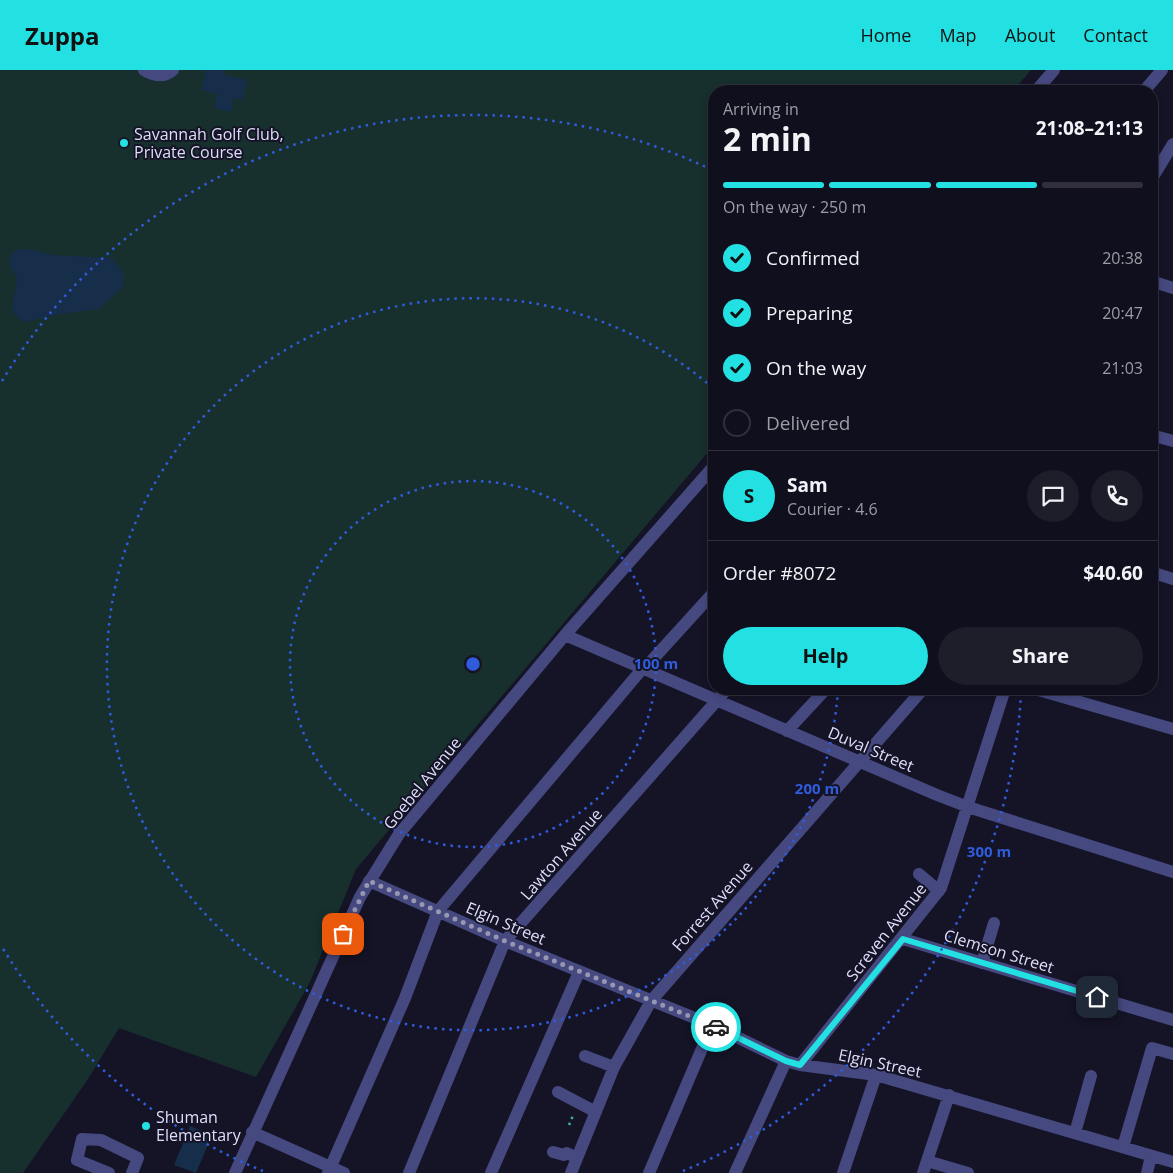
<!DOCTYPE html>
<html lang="en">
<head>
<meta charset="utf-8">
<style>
	:root { --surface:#100f1d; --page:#1e1d2a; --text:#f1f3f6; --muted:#9c9ca4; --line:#302f3b; --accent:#23e1e2 }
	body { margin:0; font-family:"Open Sans",sans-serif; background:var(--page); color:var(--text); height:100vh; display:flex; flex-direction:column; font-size:19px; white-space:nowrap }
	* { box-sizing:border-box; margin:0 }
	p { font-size:16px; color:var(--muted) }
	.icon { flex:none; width:28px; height:28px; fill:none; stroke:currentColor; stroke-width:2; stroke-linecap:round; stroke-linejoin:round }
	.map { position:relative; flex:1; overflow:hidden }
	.details { position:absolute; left:708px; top:15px; width:450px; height:610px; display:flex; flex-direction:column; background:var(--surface); border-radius:20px; box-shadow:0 2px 8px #0003,0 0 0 1px var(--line) }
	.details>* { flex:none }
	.pin { position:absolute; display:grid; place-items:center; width:42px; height:42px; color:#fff; margin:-21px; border-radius:10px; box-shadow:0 2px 8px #0006 }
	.courier { position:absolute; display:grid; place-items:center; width:50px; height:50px; margin:-25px; border:4px solid #23e1e2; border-radius:50%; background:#fff; color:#222; box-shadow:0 1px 6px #0007 }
	.head em { font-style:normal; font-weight:700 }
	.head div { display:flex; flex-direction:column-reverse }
	.head { display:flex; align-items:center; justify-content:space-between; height:85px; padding:0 15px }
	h1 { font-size:32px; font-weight:700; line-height:38px }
	.bar { display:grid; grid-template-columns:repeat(4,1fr); gap:8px 5px; align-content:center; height:60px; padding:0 15px }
	.bar i { height:6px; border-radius:4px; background:var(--line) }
	.bar .current { background:var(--accent) }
	.bar p { grid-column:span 4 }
	.line { display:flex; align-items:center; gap:12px; padding:0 15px; border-top:1px solid var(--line) }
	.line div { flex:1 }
	.round { display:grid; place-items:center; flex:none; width:52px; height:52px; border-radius:26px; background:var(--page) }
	ol { padding:0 15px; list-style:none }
	li { display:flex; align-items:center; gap:15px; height:55px }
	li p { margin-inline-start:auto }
	li .icon { padding:5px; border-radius:50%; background:var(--accent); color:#111; stroke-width:4 }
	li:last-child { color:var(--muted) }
	li i { width:28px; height:28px; border:2px solid var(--line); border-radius:50% }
	.action { display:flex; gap:10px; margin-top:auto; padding:10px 15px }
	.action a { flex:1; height:58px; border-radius:30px; background:var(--accent); color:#111; font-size:20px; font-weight:700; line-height:58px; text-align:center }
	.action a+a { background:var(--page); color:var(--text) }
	header { display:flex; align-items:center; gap:30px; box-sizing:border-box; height:70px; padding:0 25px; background:var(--accent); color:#111 }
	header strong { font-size:24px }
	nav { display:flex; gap:28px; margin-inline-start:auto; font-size:18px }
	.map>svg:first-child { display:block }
</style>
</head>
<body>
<header>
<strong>Zuppa</strong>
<nav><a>Home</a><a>Map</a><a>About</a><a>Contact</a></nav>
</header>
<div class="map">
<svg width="1173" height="1103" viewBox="0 0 1173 1103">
	<rect width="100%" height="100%" fill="#151427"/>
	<path fill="#17302d" d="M0 0H1031L1013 21H714V375L356 799 310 912 256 1007 119 958 88 1009 23 1103H0Z"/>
	<path fill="#162e49" d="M206 0H225L224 5 247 10 243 30 234 28 231 42 214 38 217 24 201 20Z
		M20 179 34 180 53 185 112 188 124 203 123 217 99 239 61 244 25 252C2 240 17 228 17 207L10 197 9 187 16 180Z
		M190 1056 212 1065 196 1103 174 1095Z"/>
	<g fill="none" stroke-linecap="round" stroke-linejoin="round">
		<path stroke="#41ac9b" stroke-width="2.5" stroke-dasharray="2.5 4" stroke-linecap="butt" d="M569 1055 574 1043"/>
		<path stroke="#454980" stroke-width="12" d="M144 0C154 6 164 8 173 0
			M1036 21 1054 0
			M1144 21 1162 0
			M1151 110 1173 74
			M1151 211 1173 218
			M1151 365 1173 371
			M1151 502 1173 509
			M565 565 937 725 968 737 1173 802
			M644 599 714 522
			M1035 619 1173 659
			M787 661 826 619
			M919 804 939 821
			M369 811 505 871 712 955 786 991 800 995 876 1005 1173 1092
			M903 869 1173 950
			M982 893 994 853
			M585 986 614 997
			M800 995 941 818 1005 619
			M558 1022 596 1042
			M252 1062 344 1103
			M1075 1063 1091 1006
			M1123 1077 1152 978 1173 984
			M553 1082 564 1085 567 1083 577 1088
			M927 1091 968 1103
			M109 1103 77 1090 82 1069 101 1070 138 1088 132 1103
			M235 1103 360 827 399 764 565 565 714 396
			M328 1103 405 928 438 841 643 598
			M409 1103 505 871 727 619
			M491 1103 579 902
			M571 1103 614 997 651 931 923 619
			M649 1103 712 955
			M735 1103 786 991
			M843 1103 876 1005
			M923 1103 949 1025
			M1147 1103 1151 1086"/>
	</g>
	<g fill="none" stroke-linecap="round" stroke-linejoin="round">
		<path stroke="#9897b1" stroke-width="5" stroke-dasharray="0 9" d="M343 864 369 811 505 871 716 957"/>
		<path stroke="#23e1e2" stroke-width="6" d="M716 957 786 991 800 995 903 869 1097 927"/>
	</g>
	<g fill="none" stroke="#305cdc" stroke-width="2.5" stroke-dasharray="2.5 5">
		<circle cx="473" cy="594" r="183"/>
		<path d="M838 620A366 366 0 1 1 713 318"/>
		<path d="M1021 623A549 549 0 0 1 683 1101M263 1101A549 549 0 0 1 2 877M2 311A549 549 0 0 1 714 101"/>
	</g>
	<g fill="#23e1e2" stroke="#151427" stroke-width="2">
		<circle cx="124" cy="73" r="5"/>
		<circle cx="146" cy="1056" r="5"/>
	</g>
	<g text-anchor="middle" stroke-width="4" stroke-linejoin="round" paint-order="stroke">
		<g font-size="16" fill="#dfdefb" stroke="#151427" text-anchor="start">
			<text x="134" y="70">Savannah Golf Club,<tspan x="134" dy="18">Private Course</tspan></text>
			<text x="156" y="1053">Shuman<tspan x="156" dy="18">Elementary</tspan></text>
		</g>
		<g font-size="16" fill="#dfdefb" stroke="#151427">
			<text transform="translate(871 679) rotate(23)" y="6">Duval Street</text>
			<text transform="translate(422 713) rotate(-51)" y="6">Goebel Avenue</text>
			<text transform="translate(561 784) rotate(-49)" y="6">Lawton Avenue</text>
			<text transform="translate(712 836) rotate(-49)" y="6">Forrest Avenue</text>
			<text transform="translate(506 853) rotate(23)" y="6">Elgin Street</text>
			<text transform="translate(886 862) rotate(-52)" y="6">Screven Avenue</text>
			<text transform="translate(999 881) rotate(17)" y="6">Clemson Street</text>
			<text transform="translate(880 993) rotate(12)" y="6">Elgin Street</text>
		</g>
	</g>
	<circle cx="473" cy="594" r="8" fill="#305cdc" stroke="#151427" stroke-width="2.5"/>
	<g font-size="15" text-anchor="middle" font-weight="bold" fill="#305cdc" stroke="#151427" stroke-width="4" stroke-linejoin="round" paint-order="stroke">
		<text x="656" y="599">100 m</text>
		<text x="817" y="724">200 m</text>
		<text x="989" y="787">300 m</text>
	</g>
</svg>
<div class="pin" style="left:343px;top:864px;background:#ea580c"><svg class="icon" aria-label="bag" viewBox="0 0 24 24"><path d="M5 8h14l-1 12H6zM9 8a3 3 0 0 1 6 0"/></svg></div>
<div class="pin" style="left:1097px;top:927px;background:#1f2937"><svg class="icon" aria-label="home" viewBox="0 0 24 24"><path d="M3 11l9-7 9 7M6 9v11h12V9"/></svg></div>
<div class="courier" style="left:716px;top:957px"><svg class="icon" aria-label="car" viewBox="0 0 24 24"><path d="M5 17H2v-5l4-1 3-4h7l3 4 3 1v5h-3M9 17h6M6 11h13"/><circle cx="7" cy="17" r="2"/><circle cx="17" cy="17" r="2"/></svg></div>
<section class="details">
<div class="head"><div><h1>2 min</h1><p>Arriving in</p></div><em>21:08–21:13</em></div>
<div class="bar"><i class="current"></i><i class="current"></i><i class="current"></i><i></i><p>On the way · 250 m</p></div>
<ol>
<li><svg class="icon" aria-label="check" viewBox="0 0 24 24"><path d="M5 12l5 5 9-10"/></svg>Confirmed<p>20:38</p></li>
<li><svg class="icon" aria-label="check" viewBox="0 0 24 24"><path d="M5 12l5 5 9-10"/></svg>Preparing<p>20:47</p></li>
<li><svg class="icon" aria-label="check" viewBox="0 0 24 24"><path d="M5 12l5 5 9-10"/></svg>On the way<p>21:03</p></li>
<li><i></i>Delivered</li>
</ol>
<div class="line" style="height:90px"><b class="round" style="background:var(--accent);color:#111">S</b><div><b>Sam</b><p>Courier · 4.6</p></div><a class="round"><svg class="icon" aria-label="chat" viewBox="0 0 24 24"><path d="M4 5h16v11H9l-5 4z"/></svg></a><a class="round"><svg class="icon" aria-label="phone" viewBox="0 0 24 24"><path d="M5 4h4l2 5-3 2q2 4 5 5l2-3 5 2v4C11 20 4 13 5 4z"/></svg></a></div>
<div class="line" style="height:65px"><div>Order #8072</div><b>$40.60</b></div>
<div class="action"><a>Help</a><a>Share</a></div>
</section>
</div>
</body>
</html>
